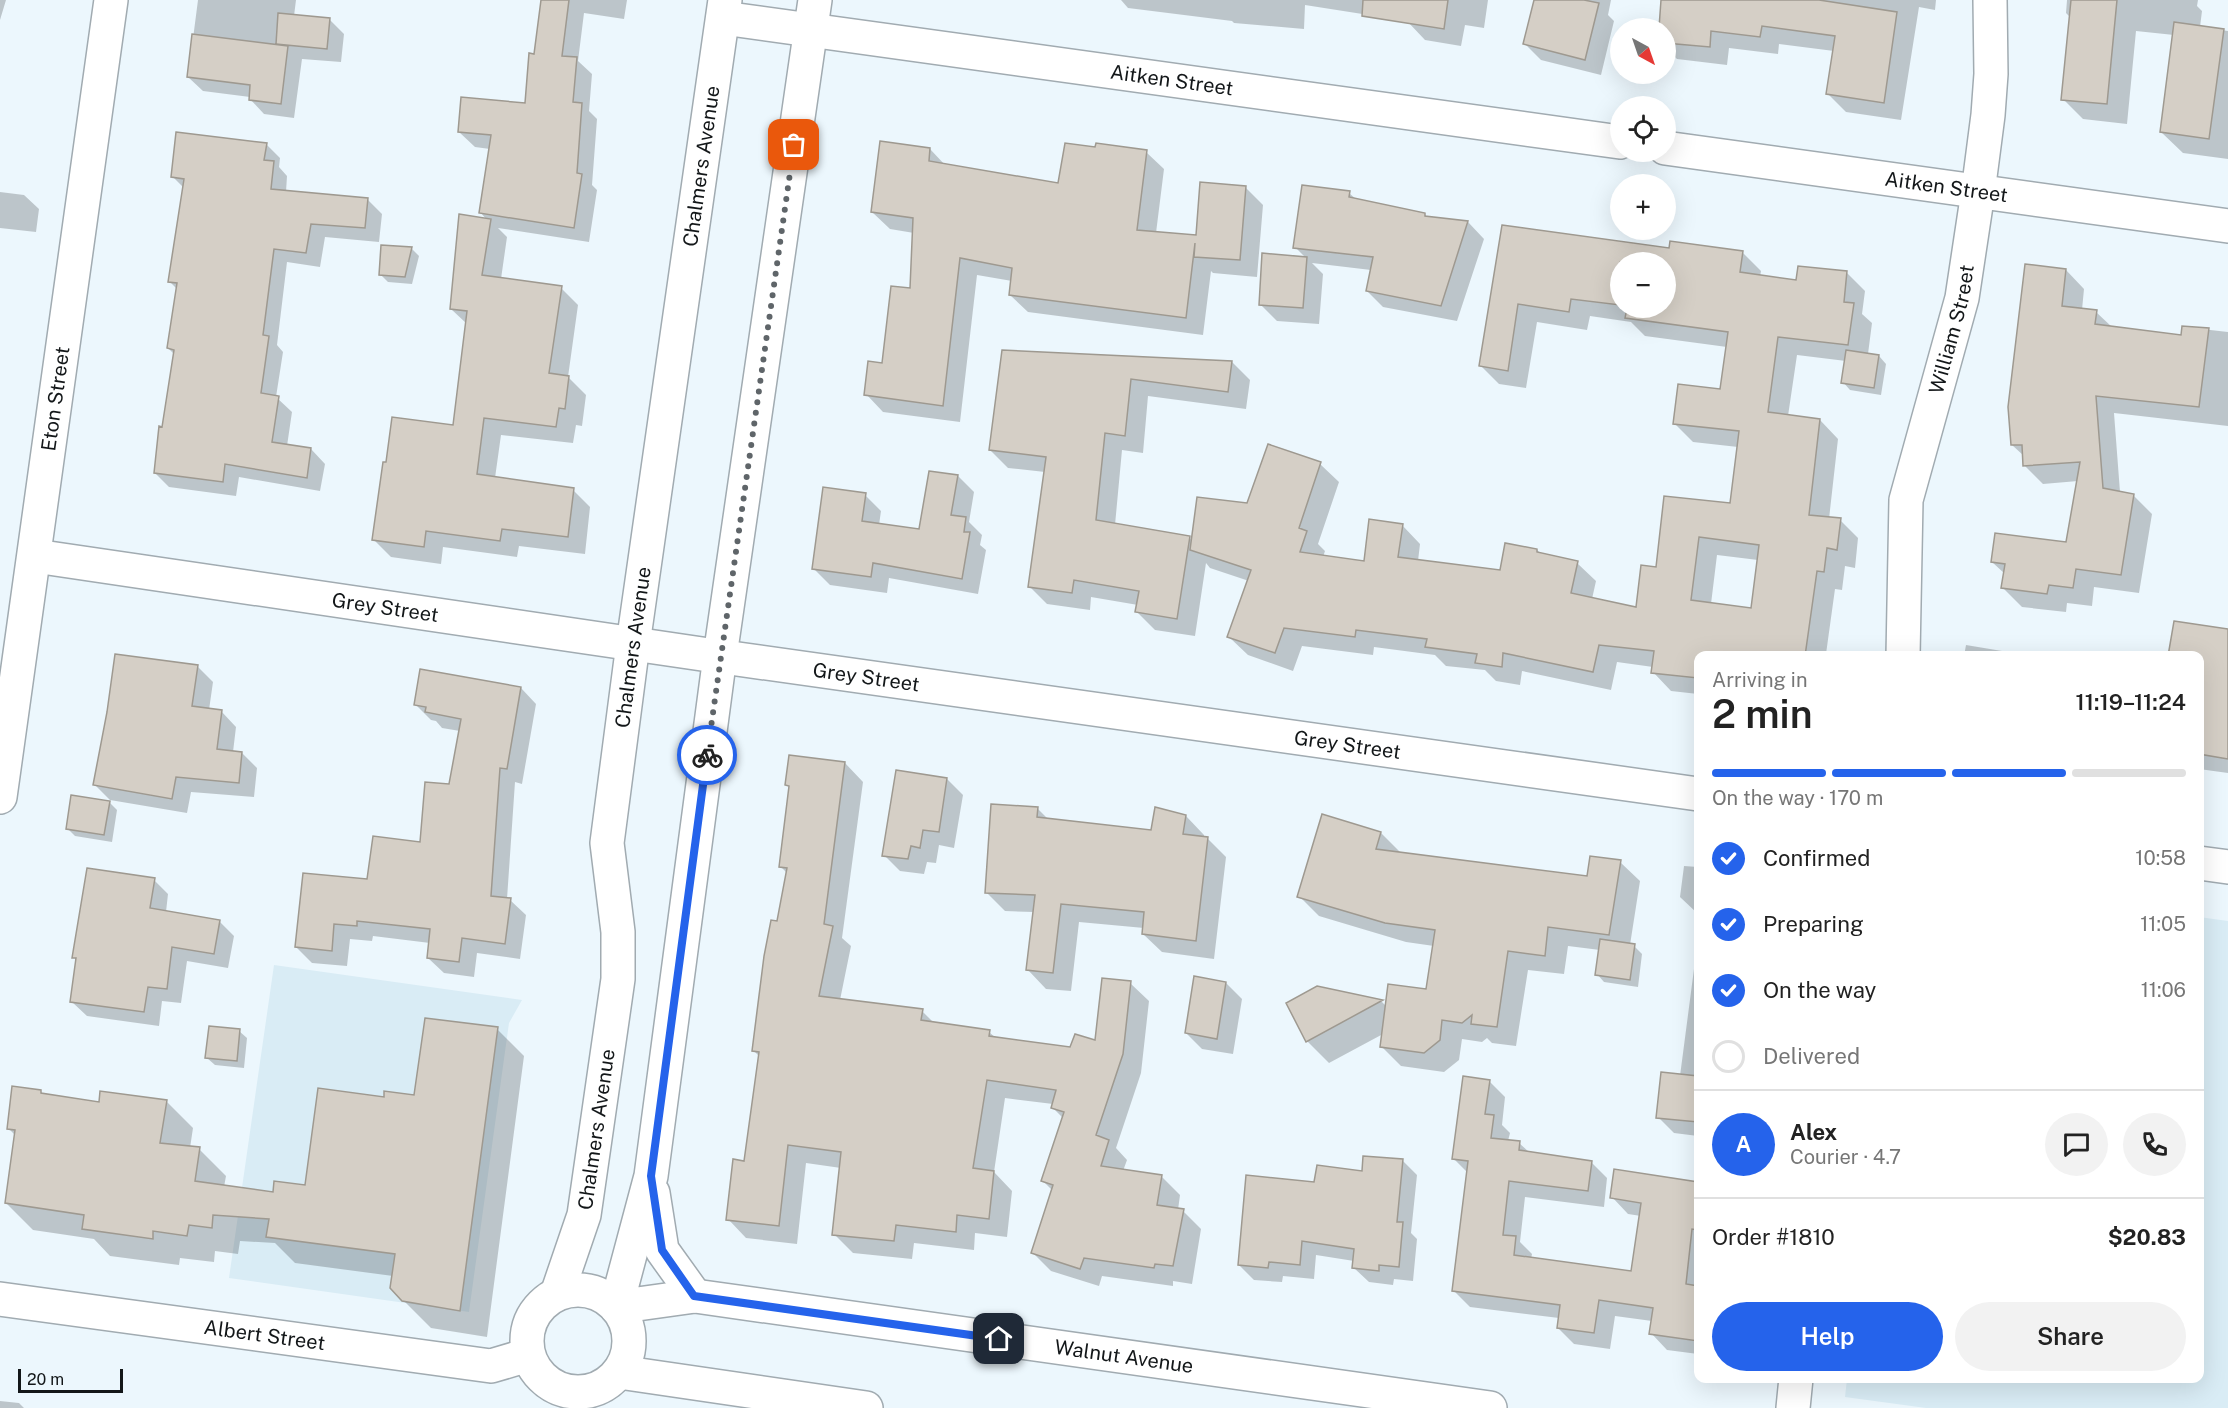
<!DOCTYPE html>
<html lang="en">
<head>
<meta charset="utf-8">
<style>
	:root { --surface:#fff; --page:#f2f2f2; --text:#222; --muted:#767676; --line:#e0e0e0; --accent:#2563eb }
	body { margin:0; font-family:"Public Sans",sans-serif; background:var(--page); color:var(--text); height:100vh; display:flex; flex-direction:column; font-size:22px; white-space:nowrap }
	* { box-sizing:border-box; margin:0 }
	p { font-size:20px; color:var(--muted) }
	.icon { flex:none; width:33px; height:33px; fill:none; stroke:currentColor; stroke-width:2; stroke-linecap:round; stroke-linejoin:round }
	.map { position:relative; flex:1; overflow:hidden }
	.drawer { position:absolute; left:1694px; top:651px; width:510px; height:732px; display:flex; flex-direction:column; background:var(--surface); border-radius:12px; box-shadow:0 6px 24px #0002 }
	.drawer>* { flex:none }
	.needle { width:39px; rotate:140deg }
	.buttons { position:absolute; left:1610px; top:18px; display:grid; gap:12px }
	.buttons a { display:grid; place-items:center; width:66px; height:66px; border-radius:50%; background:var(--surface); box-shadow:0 6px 24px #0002; font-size:30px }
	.scale { position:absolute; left:18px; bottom:15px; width:105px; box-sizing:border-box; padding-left:6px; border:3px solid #131719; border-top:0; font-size:16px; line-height:21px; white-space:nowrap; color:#131719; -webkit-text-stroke:4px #ecf7fd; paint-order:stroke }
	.pin { position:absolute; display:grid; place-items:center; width:51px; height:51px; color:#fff; margin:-26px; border-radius:12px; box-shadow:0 3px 9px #0006 }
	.courier { position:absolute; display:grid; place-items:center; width:60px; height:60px; margin:-30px; border:4px solid #2563eb; border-radius:50%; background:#fff; color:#222; box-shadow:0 2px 8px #0007 }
	.overview em { font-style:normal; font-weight:600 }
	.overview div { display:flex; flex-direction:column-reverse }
	.overview { display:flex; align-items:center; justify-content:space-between; height:102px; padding:0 18px }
	h1 { font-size:39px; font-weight:600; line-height:45px }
	.bar { display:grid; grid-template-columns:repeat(4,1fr); gap:9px 6px; align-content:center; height:72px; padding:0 18px }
	.bar i { height:8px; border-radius:4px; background:var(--line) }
	.bar .current { background:var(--accent) }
	.bar p { grid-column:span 4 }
	.line { display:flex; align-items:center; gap:15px; padding:0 18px; border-top:2px solid var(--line) }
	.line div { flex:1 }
	.round { display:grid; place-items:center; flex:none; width:63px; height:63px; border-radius:32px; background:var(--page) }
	ol { padding:0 18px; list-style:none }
	li { display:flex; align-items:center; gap:18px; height:66px }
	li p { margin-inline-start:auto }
	li .icon { padding:6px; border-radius:50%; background:var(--accent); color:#fff; stroke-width:4 }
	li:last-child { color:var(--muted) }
	li i { width:33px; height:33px; border:3px solid var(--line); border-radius:50% }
	.cta { display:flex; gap:12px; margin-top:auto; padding:12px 18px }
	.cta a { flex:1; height:69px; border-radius:36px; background:var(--accent); color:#fff; font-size:24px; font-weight:600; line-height:69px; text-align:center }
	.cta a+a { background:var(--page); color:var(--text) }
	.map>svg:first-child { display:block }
</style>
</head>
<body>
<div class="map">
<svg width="2228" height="1408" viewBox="0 0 2228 1408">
	<rect width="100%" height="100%" fill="#ecf7fd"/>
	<path fill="#d9ecf5" d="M2199 917 2228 921V1408H1926L1845 1397 1847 1379 2199 1378Z
		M274 965 522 1000 509 1023 469 1312 229 1278Z"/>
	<path fill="#0003" fill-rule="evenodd" d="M0 0H6L0 20Z
		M198 0H296L294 16 329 19 344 34 341 62 302 59 294 118 264 114 250 99V97L203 91 188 77Z
		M542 0H627L624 19 584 13 578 61 592 74 589 111 597 119 592 185 597 190 589 242 498 228 507 237 501 279 561 288 578 305 568 377 586 395 582 426 576 425 573 443 501 435 495 478 573 490 590 507 585 554 519 546 517 557 443 547 441 564 391 557 374 540 454 427 467 324 451 309 487 220 480 212 490 149 475 147 459 132 526 104 535 55Z
		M1121 0H1488L1484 28 1465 25 1461 46 1425 40 1407 21 1305 5 1304 29 1234 23 1232 21 1128 8Z
		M1536 0H1611L1608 15 1614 21 1601 75 1541 60 1525 44Z
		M1663 0H1936L1935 10 1919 7 1901 120 1846 112 1828 94 1834 51 1779 44 1778 54 1729 48 1727 65 1677 59 1665 47V28H1660Z
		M2067 0H2198L2197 6 2202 11 2200 27 2228 31V159L2183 153 2161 132 2174 35 2136 31 2127 124 2083 119 2063 99 2071 18 2066 13Z
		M266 144 280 158 279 167 287 176 286 192 368 200 382 214 379 242 325 237 320 267 287 262 277 345 283 352 276 397 292 412 287 446 311 449 325 464 320 491 239 477 236 496 169 487 155 473 175 355 168 348 178 290 170 282 184 188 173 177Z
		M930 149 946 166 1059 185 1146 152 1164 169 1156 233 1197 237 1246 188 1263 205 1257 277 1213 273 1211 271 1203 335 1028 312 1010 295 1012 281 977 275 960 422 883 412 866 394 883 364 911 290 914 233 890 229 872 212Z
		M0 192 24 195 39 209 36 232 0 228Z
		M1349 193 1357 200 1424 214 1428 217 1468 222 1484 239 1457 321 1383 307 1367 291 1371 270 1312 263 1323 274 1319 324 1277 321 1261 305 1306 258 1295 247Z
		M1503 227 1670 249 1742 252 1761 271 1760 277 1797 282 1847 273 1865 291 1862 314 1872 323 1868 354 1879 356 1886 364 1881 395 1850 390 1843 382 1846 361 1797 355 1788 416 1820 420 1838 439 1829 519 1840 520 1858 538 1855 568 1845 566 1842 590 1835 589 1826 654 1828 656H1698V694L1671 691 1653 672V667L1617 662 1611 690 1522 671 1520 685 1496 681 1485 670 1446 666 1435 655 1374 647 1373 655 1302 646 1293 671 1248 655 1229 637 1249 581 1210 568 1206 563 1195 636 1155 630 1137 612 1138 605 1091 597 1090 610 1047 604 1029 586 1045 472 1008 468 990 450 1003 351 1232 362 1250 380 1246 409 1148 396 1143 453 1122 450 1115 525 1189 538 1193 541 1248 505 1269 446 1320 464 1339 482 1318 544 1325 551 1323 557 1365 563 1402 525 1420 544 1418 561 1501 572 1537 550 1541 554 1577 563 1596 581 1592 599 1637 609 1657 568 1731 505 1738 447 1693 442 1675 424 1721 391 1727 347 1645 336 1631 322 1590 316 1587 330 1537 322 1526 388 1499 384 1480 365ZM1620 262H1665V308H1620ZM1717 555 1758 560 1752 609 1711 604Z
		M411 248 419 256 412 284 388 282 381 275Z
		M2066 270 2084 289 2082 310 2096 312 2112 327 2183 337 2184 327 2228 332V426L2114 413 2120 492 2133 495 2152 514 2139 593 2094 587 2092 606 2067 603 2066 612 2022 607 2003 588 2005 574 1992 562 2067 543 2078 481 2043 484 2024 465V456L2012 445Z
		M958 476 974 492 969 522 982 535 980 545 986 550 978 594 889 578 887 593 830 585 814 569 865 495 881 511 879 525 920 531Z
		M2228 630V773L2199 769V656Z
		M1966 645 2032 656H1964Z
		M197 666 213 682 209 710 221 711 236 727 233 752 242 753 257 768 254 797 191 792 187 813 110 800 95 785Z
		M521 688 536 704 522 784 515 782 507 899 510 900 526 915 520 959 477 953 474 977 444 973 428 958 430 943 373 936 372 941 350 939 347 966 312 963 296 947 368 881 422 844 451 786 460 731 442 728 436 721 431 720 415 704Z
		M845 763 863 782 842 938 851 946 840 1000 922 1011 935 1024 989 1032 997 1039 1071 1049 1096 1042 1130 983 1149 1001 1141 1073 1116 1148 1127 1160 1123 1171 1161 1176 1180 1195 1178 1210 1183 1211 1201 1229 1192 1284 1173 1281V1286L1102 1276 1099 1286 1051 1271 1032 1252 1053 1191 1043 1181 1063 1118 1052 1107 1053 1104 1005 1098 994 1172 1012 1191 1007 1237 975 1233 974 1250 914 1243 912 1259 853 1253 834 1234 841 1168 806 1163 797 1244 746 1238 728 1219 745 1162 760 1057 753 1050 788 874 780 866 791 789 787 785Z
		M947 779 963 795 954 848 939 845 936 863 927 862 924 874 900 871 884 855Z
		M109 802 117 810 112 842 75 836 67 828Z
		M1037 808 1049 820 1153 831 1186 816 1204 835V838H1207L1226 857 1214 959 1162 952 1143 934 1144 928 1079 922 1071 991 1046 989 1028 970 1034 912 1005 911 986 892Z
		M1381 833 1401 853 1588 878 1620 862 1640 881 1630 945 1634 946 1642 954 1638 987 1604 982 1597 974 1600 950 1568 946 1564 974 1528 970 1516 1046 1492 1043 1487 1038 1482 1042 1462 1039 1459 1060 1444 1072 1401 1066 1381 1046 1383 1034 1329 1063 1307 1041 1317 988 1382 1002 1387 1007 1427 991 1434 946 1406 942 1319 916 1299 896Z
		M1684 866 1698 867V914L1680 897Z
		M154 880 168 894 166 912 219 921 234 936 228 968 187 961 181 1003 162 1001 159 1026 87 1016 72 1002 78 961 74 957Z
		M1698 963V1136L1674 1133 1658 1117 1680 1076 1694 969 1697 970Z
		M1226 983 1242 999 1233 1054 1202 1049 1186 1033Z
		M497 1029 524 1056 487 1337 431 1328 403 1300 393 1276 295 1263 275 1243 240 1241 238 1254 215 1251 214 1262 180 1258 179 1265 110 1256 94 1239 33 1230 6 1203 16 1136 8 1128 40 1091 44 1095 100 1103 166 1101 193 1128 190 1148 199 1149 226 1176 224 1187 274 1194 306 1187 385 1098 416 1097Z
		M239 1031 247 1038 244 1068 215 1065 207 1058Z
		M1489 1081 1505 1097 1502 1125 1510 1133 1508 1141 1519 1143 1530 1153 1591 1162 1607 1178 1604 1207 1525 1197 1520 1242 1532 1254 1531 1259 1632 1273 1641 1216 1628 1214 1612 1197 1698 1184V1354L1667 1350 1651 1333 1652 1321 1615 1316 1610 1349 1574 1344 1558 1328 1559 1318 1470 1307 1454 1291 1468 1173 1453 1158Z
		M1402 1160 1417 1175 1411 1233 1417 1239 1413 1281 1394 1279 1393 1285 1369 1282 1354 1268V1261L1316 1255 1314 1279 1283 1276 1282 1282 1254 1280 1239 1265 1316 1183 1363 1173Z
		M0 1401 19 1403 24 1408H0Z"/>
	<path fill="#d5cfc6" stroke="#9e9990" stroke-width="1.5" fill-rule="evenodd" d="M541 0H569L562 56 577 57 573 102 582 103 577 173 582 174 574 228 479 213 491 135 458 132 461 97 525 103 529 53 534 54Z
		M1363 0H1448L1444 29 1362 16Z
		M1534 0H1584L1599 3 1585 60 1523 44Z
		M1661 0H1819L1897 12 1884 103 1826 94 1835 36 1762 26 1760 37 1711 31 1710 47 1665 43V28H1659Z
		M2071 0H2117L2107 104 2061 100Z
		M278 13 330 18 327 49 276 44Z
		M2174 22 2224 29 2209 139 2160 132Z
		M192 34 288 46 281 104 249 100 250 85 187 77Z
		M176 132 267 143 264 160 274 161 271 189 368 198 365 228 311 224 306 253 274 249 263 335 269 336 261 393 279 396 272 442 311 448 307 478 225 464 223 482 154 473 159 426 162 427 174 350 167 348 177 283 168 282 184 179 171 177Z
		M880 141 930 148 929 161 1058 183 1065 143 1095 147 1096 143 1147 150 1137 230 1196 235 1200 182 1246 186 1240 260 1194 257 1195 243 1186 318 1009 295 1012 268 960 258 943 406 864 395 868 361 882 363 891 286 910 288 913 218 871 212Z
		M1302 185 1350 191 1349 197 1425 213V216L1468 221 1441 306 1366 291 1373 257 1293 248Z
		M459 214 491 219 482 275 562 286 549 373 569 376 565 409 559 408 556 427 484 418 477 474 574 488 568 537 502 529 500 541 426 531 424 547 372 540 383 462H386L392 417 453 425 467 311 450 309Z
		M1502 225 1669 248 1670 241 1743 251 1740 272 1796 280 1798 266 1847 271 1844 302 1854 303 1848 345 1778 337 1768 412 1820 419 1809 515 1841 518 1837 550 1827 548 1824 572 1817 571 1805 656H1698V678L1651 673 1654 651 1599 645 1593 672 1503 653 1502 667 1475 663 1477 654 1425 647 1427 639 1356 630 1355 637 1284 628 1275 653 1227 637 1251 570 1190 550 1197 497 1247 503 1268 444 1321 462 1299 528 1307 531 1300 552 1364 561 1369 519 1403 524 1398 557 1500 570 1505 543 1537 549V552L1578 561 1571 593 1636 607 1641 565 1656 567 1664 496 1730 503 1739 431 1673 424 1678 384 1720 389 1728 332 1625 318 1627 308H1665V262H1620V305L1571 299 1569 312 1518 304 1508 371 1479 366ZM1699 537 1759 545 1751 608 1691 600Z
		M381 245 412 247 405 277 379 275Z
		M1262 253 1307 257 1303 308 1259 305Z
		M2025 264 2066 269 2062 306 2097 310 2095 324 2181 335 2182 326 2209 328 2199 407 2096 396 2103 488 2134 494 2121 575 2076 569 2073 588 2049 585 2047 594 2001 588 2005 564 1991 562 1995 533 2066 542 2080 462 2023 466 2022 445H2011L2008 407Z
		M1002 350 1232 361 1228 392 1131 379 1125 436 1105 433 1096 520 1190 536 1177 619 1135 612 1139 591 1074 580 1072 593 1028 587 1046 457 989 450Z
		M1846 350 1879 355 1874 388 1841 383Z
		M929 471 958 475 951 515 966 517 964 532H970L962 579 873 563 871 577 812 569 823 487 866 493 862 521 919 529Z
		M2174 621 2228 629V759L2199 754V656H2168Z
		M115 654 198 665 192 706 222 710 217 749 242 752 239 783 176 777 172 799 93 785 107 712Z
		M420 669 521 687 507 769 500 768 491 896 511 898 505 944 462 938 459 962 427 958 430 929 357 921V926L334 924 332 951 295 947 303 873 367 879 373 836 420 842 425 782 449 784 461 719 425 712 426 707 414 705Z
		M789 755 845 762 824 924 833 926 819 996 923 1009 921 1020 990 1030 989 1036 1070 1047 1075 1034 1095 1040 1102 978 1131 981 1123 1054 1096 1135 1109 1140 1101 1166 1162 1175 1157 1205 1184 1209 1173 1266 1155 1264 1154 1268 1084 1258 1080 1269 1031 1253 1053 1185 1041 1181 1064 1112 1051 1108 1056 1090 987 1080 973 1168 994 1171 989 1219 957 1215 956 1232 896 1225 894 1241 832 1235 841 1152 788 1145 779 1226 726 1220 733 1159 744 1161 759 1052 752 1051 764 956 771 920 777 921 787 868 779 867 789 786 785 785Z
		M896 770 947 778 939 832 923 830 920 848 911 846 908 859 882 856Z
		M71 795 110 801 104 835 66 829Z
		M991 804 1038 807 1037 817 1151 830 1155 807 1186 815 1183 834 1208 837 1196 941 1142 934 1144 912 1061 904 1053 973 1026 970 1035 895 985 893Z
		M1322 814 1381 832 1376 849 1587 876 1590 856 1621 860 1609 935 1548 927 1545 956 1508 951 1497 1027 1471 1024 1472 1015 1462 1023 1442 1020 1440 1040 1424 1053 1380 1047 1388 984 1426 989 1435 930 1385 923 1297 897Z
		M87 868 155 878 150 908 220 920 214 954 172 947 167 989 148 987 144 1012 70 1002 76 958H72Z
		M1600 939 1635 944 1630 980 1595 975Z
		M1194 976 1226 982 1217 1039 1185 1033Z
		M1317 986 1383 1000 1306 1042 1286 1003Z
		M425 1018 498 1027 460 1311 402 1301 390 1288 395 1254 266 1237 269 1219 213 1215 212 1228 189 1225 187 1236 153 1231V1239L82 1229 84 1215 5 1203 15 1130 7 1129 12 1086 41 1090V1093L99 1102 100 1091 167 1100 160 1143 200 1147 195 1181 273 1192 274 1181 305 1185 318 1088 384 1097V1091L414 1095Z
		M209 1026 240 1029 237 1061 205 1058Z
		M1661 1072 1698 1076V1122L1656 1118Z
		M1463 1076 1490 1080 1485 1114 1494 1115 1491 1138 1520 1141 1519 1150 1592 1161 1588 1191 1509 1181 1503 1235 1516 1236 1514 1255 1631 1271 1641 1203 1610 1198 1614 1169 1698 1182V1230L1692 1229 1686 1284 1698 1286V1341L1649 1334 1653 1308 1599 1300 1594 1333 1557 1328 1560 1305 1452 1291 1468 1161 1452 1159Z
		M1363 1156 1403 1159 1397 1222H1403L1399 1267 1379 1265V1271L1352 1268 1354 1249 1302 1241 1300 1265 1269 1262 1268 1268 1238 1265 1246 1175 1314 1182 1317 1165 1362 1171Z"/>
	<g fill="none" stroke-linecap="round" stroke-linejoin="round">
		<g stroke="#a1abb1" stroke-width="36">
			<g id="minor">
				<path id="s1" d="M815 0 720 656 651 1176 616 1307 695 1296 1490 1408"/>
				<path id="s2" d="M723 18 1620 142"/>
				<path id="s3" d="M1665 148 2228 226"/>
				<path id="s4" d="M35 556 702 654 1698 794"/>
				<path id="s5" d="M1903 656 1906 500 1962 298 1978 192 1988 115 1991 74 1990 0"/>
				<path id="s6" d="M0 797 111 0"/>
				<path d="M2199 863 2228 867"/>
				<path d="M653 1193 662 1250 695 1296"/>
				<circle cx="578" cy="1341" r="51"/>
				<path id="s7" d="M557 1294 584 1215 618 979V932L607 843 633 644 725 0"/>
				<path id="s8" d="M0 1299 491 1366 528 1355"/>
				<path d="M619 1372 866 1408"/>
				<path d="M1793 1408 1796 1378"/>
			</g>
		</g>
		<use href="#minor" stroke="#fff" stroke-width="33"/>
	</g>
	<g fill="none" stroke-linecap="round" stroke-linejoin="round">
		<path stroke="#5f6569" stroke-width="6" stroke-dasharray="0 10.8" d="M707 755 794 145"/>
		<path stroke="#2563eb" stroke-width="8" d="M707 755 651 1176 662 1250 694 1296 999 1339"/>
	</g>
	<g text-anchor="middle" stroke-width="4.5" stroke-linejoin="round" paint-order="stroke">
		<g font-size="20" fill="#131719" stroke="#ecf7fd">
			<text dy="7" stroke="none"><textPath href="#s2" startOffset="453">Aitken Street</textPath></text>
			<text dy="7" stroke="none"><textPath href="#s7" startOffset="1142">Chalmers Avenue</textPath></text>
			<text dy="7" stroke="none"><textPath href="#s3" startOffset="284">Aitken Street</textPath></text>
			<text dy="7" stroke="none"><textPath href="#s5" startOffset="333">William Street</textPath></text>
			<text dy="7" stroke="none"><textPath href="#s6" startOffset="402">Eton Street</textPath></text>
			<text dy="7" stroke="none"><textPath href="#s4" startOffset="354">Grey Street</textPath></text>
			<text dy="7" stroke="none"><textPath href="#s7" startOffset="656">Chalmers Avenue</textPath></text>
			<text dy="7" stroke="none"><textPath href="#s4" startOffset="840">Grey Street</textPath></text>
			<text dy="7" stroke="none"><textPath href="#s4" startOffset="1326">Grey Street</textPath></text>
			<text dy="7" stroke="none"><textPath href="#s7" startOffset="170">Chalmers Avenue</textPath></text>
			<text dy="7" stroke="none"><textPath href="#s8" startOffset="267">Albert Street</textPath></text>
			<text dy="7" stroke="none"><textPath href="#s1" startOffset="1836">Walnut Avenue</textPath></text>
		</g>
	</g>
</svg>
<div class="buttons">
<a><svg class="needle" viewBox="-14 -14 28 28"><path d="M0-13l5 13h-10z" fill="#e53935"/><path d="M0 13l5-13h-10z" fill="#767676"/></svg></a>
<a><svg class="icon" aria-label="locate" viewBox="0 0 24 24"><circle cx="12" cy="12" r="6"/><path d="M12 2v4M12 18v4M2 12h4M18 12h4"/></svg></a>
<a>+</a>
<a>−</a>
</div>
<div class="scale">20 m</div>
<div class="pin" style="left:794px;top:145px;background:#ea580c"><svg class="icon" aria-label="bag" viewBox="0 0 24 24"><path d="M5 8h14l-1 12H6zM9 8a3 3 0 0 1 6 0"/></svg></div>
<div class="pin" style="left:999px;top:1339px;background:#1f2937"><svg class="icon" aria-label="home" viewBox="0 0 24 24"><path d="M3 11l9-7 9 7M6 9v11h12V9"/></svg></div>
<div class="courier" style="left:707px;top:755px"><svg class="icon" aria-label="bike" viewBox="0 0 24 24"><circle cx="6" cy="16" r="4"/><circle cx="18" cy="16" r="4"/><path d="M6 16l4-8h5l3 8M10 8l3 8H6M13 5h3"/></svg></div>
<section class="drawer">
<div class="overview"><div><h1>2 min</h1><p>Arriving in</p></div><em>11:19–11:24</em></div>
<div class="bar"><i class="current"></i><i class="current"></i><i class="current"></i><i></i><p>On the way · 170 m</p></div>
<ol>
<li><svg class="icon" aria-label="check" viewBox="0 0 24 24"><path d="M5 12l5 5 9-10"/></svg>Confirmed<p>10:58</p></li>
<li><svg class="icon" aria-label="check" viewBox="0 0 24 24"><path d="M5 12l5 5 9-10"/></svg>Preparing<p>11:05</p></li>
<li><svg class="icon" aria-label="check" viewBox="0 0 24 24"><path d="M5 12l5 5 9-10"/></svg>On the way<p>11:06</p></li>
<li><i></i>Delivered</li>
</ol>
<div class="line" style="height:108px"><b class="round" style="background:var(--accent);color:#fff">A</b><div><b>Alex</b><p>Courier · 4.7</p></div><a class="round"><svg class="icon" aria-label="chat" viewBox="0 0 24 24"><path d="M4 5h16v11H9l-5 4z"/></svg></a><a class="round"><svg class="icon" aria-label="phone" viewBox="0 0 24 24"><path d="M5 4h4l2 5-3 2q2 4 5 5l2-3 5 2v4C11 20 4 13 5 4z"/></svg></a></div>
<div class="line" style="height:78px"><div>Order #1810</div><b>$20.83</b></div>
<div class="cta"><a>Help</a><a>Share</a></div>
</section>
</div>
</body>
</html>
